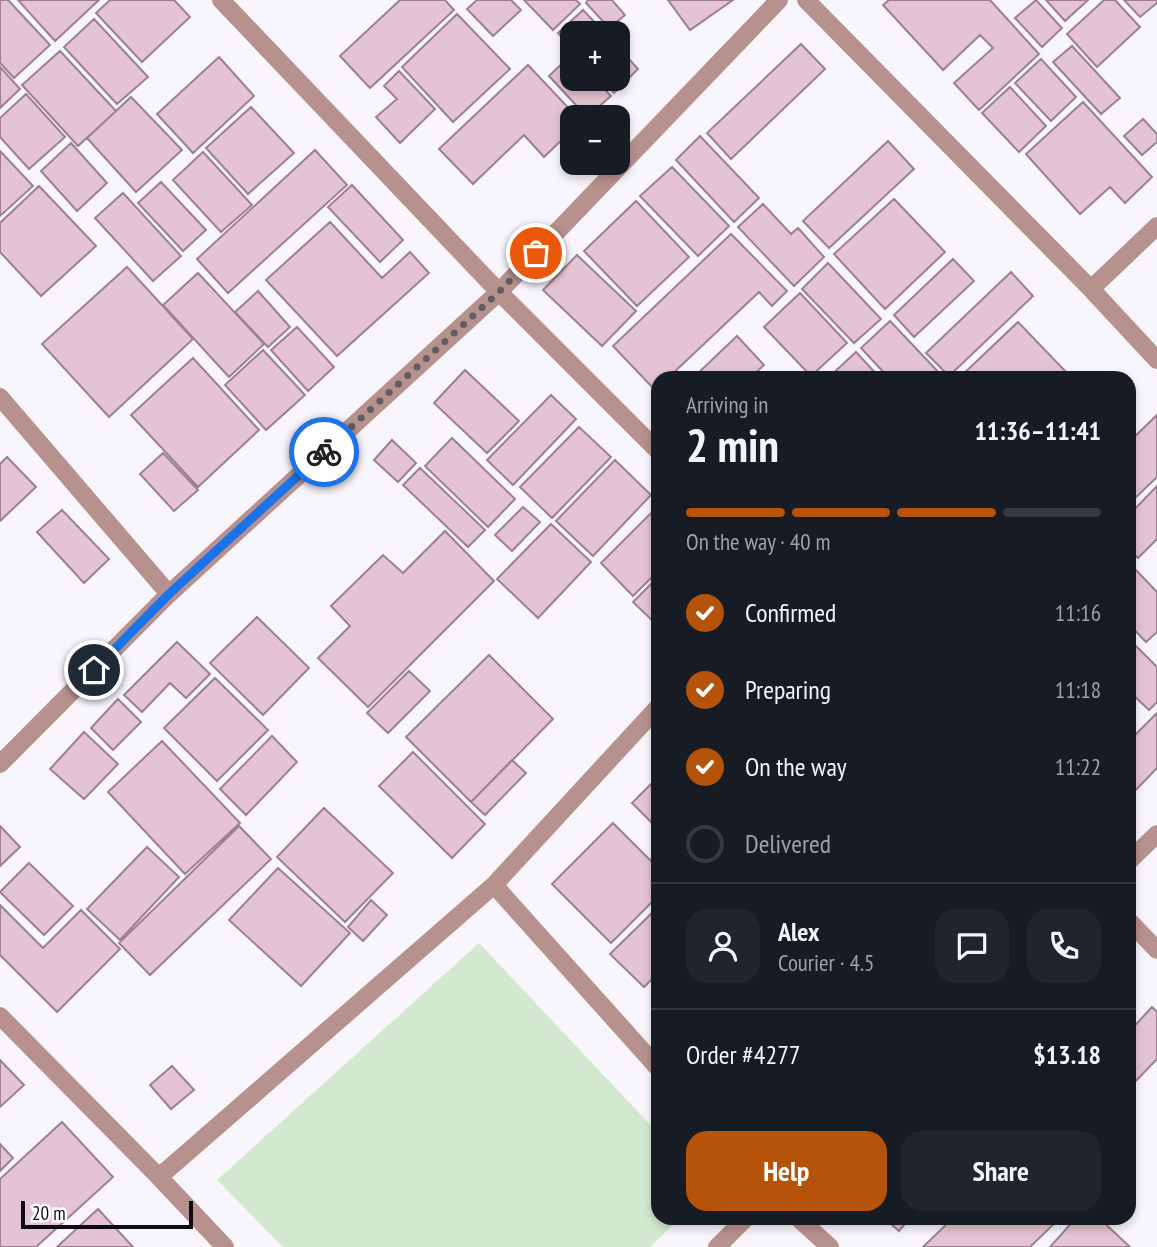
<!DOCTYPE html>
<html lang="en">
<head>
<meta charset="utf-8">
<style>
	:root { --surface:#171b24; --page:#20242c; --text:#f1f3f6; --muted:#9ea1a6; --line:#363941; --accent:#b45309 }
	body { margin:0; font-family:"PT Sans Narrow",sans-serif; background:var(--page); color:var(--text); height:100vh; display:flex; flex-direction:column; font-size:26px; white-space:nowrap }
	* { box-sizing:border-box; margin:0 }
	p { font-size:23px; color:var(--muted) }
	.icon { flex:none; width:38px; height:38px; fill:none; stroke:currentColor; stroke-width:2; stroke-linecap:round; stroke-linejoin:round }
	.map { position:relative; flex:1; overflow:hidden }
	.drawer { position:absolute; left:651px; top:371px; width:485px; height:854px; display:flex; flex-direction:column; background:var(--surface); border-radius:21px; box-shadow:0 4px 10px #0003 }
	.drawer>* { flex:none }
	.tools { position:absolute; left:560px; top:21px; display:grid; gap:14px }
	.tools a { display:grid; place-items:center; width:70px; height:70px; border-radius:14px; background:var(--surface); box-shadow:0 4px 10px #0003; font-size:35px }
	.scale { position:absolute; left:21px; bottom:18px; width:172px; box-sizing:border-box; padding-left:7px; border:4px solid #0e0b14; border-top:0; font-size:19px; line-height:24px; white-space:nowrap; color:#0e0b14; -webkit-text-stroke:5px #fff; paint-order:stroke }
	.pin { position:absolute; display:grid; place-items:center; width:60px; height:60px; color:#fff; margin:-30px; border:4px solid #fff; border-radius:50%; box-shadow:0 2px 7px #0007 }
	.courier { position:absolute; display:grid; place-items:center; width:70px; height:70px; margin:-35px; border:5px solid #1a73e8; border-radius:50%; background:#fff; color:#222; box-shadow:0 2px 9px #0007 }
	.head em { font-style:normal; font-weight:700 }
	.head div { display:flex; flex-direction:column-reverse }
	.head { display:flex; align-items:center; justify-content:space-between; height:119px; padding:0 35px }
	h1 { font-size:46px; font-weight:700; line-height:52px }
	.bar { display:grid; grid-template-columns:repeat(4,1fr); gap:10px 7px; align-content:center; height:84px; padding:0 35px }
	.bar i { height:9px; border-radius:5px; background:var(--line) }
	.bar .selected { background:var(--accent) }
	.bar p { grid-column:span 4 }
	.line { display:flex; align-items:center; gap:18px; padding:0 35px; border-top:2px solid var(--line) }
	.line div { flex:1 }
	.round { display:grid; place-items:center; flex:none; width:74px; height:74px; border-radius:21px; background:var(--page) }
	ol { padding:0 35px; list-style:none }
	li { display:flex; align-items:center; gap:21px; height:77px }
	li p { margin-inline-start:auto }
	li .icon { padding:7px; border-radius:50%; background:var(--accent); color:#fff; stroke-width:4 }
	li:last-child { color:var(--muted) }
	li i { width:38px; height:38px; border:4px solid var(--line); border-radius:50% }
	.action { display:flex; gap:14px; margin-top:auto; padding:14px 35px }
	.action a { flex:1; height:80px; border-radius:21px; background:var(--accent); color:#fff; font-size:28px; font-weight:700; line-height:80px; text-align:center }
	.action a+a { background:var(--page); color:var(--text) }
	.map>svg:first-child { display:block }
</style>
</head>
<body>
<div class="map">
<svg width="1157" height="1247" viewBox="0 0 1157 1247">
	<rect width="100%" height="100%" fill="#f8f6fc"/>
	<path fill="#d3e9cf" d="M479 943 658 1133V1218H680L650 1247H283L217 1180Z"/>
	<path fill="#e4c4d2" stroke="#9e818e" stroke-width="2" d="M0 0H8L50 45 14 78 0 63Z
		M18 0H99L55 41Z
		M110 0H174L190 17 142 62 96 13Z
		M400 0H445L454 10 370 88 340 56Z
		M477 0H511L521 10 493 36 467 9Z
		M524 0H576L580 4 553 30Z
		M588 0H612L625 15 609 28 586 3Z
		M668 0H733L690 30Z
		M889 0H990L1039 54 979 110 954 83 993 48 980 35 943 70 883 5Z
		M1036 0 1062 28 1042 47 1015 18Z
		M1046 0H1088L1065 21Z
		M1104 0H1115L1140 27 1097 67 1067 34Z
		M1124 0H1157V3L1140 17Z
		M583 10 605 33H572V49L558 33Z
		M457 14 510 69 453 122 402 67Z
		M94 19 148 77 117 104 64 47Z
		M801 44 825 69 731 159 707 133Z
		M1072 46 1120 98 1101 114 1053 62Z
		M618 47 638 69 614 93 601 79H618Z
		M60 51 116 111 78 146 22 85Z
		M572 54V79H595L611 96 587 117 549 76Z
		M219 57 254 96 193 153 157 114Z
		M1041 59 1076 97 1051 121 1015 83Z
		M528 65 577 117H572V130L544 157 524 135 473 184 439 149Z
		M0 67 20 89 0 108Z
		M399 71 435 109 400 143 376 117 397 99 384 86Z
		M1010 87 1046 126 1019 152 982 113Z
		M26 94 65 137 29 169 0 137V118Z
		M131 97 182 150 136 192 87 138Z
		M1083 102 1152 177 1125 203 1110 187 1080 214 1026 154Z
		M251 107 294 153 248 194 206 148Z
		M1143 119 1157 134V142L1142 155 1124 136Z
		M700 136 759 198 734 222 676 160Z
		M888 141 914 169 829 248 803 221Z
		M71 143 107 183 77 211 41 171Z
		M315 150 347 185 228 293 197 259Z
		M0 151 33 186 0 216Z
		M203 152 252 205 221 232 173 180Z
		M672 167 729 226 698 256 640 196Z
		M161 182 206 230 183 251 138 203Z
		M352 185 403 240 380 262 328 207Z
		M39 186 96 246 41 296 0 252V223Z
		M123 193 181 256 153 281 95 218Z
		M894 199 945 252 885 309 834 254Z
		M636 201 689 257 637 306 584 251Z
		M763 204 791 234 798 228 824 257 794 286 738 227Z
		M330 222 382 278 410 252 429 273 337 356 266 280Z
		M731 234 787 291 772 306 759 292 668 378H658V387L655 390 613 346Z
		M577 255 636 311 602 346 543 290Z
		M953 259 974 281 914 337 894 315Z
		M828 263 881 319 854 343 802 289Z
		M127 267 193 339 109 417 42 344Z
		M1011 272 1033 296 949 376 926 353Z
		M198 273 264 344 229 377 163 305Z
		M258 291 290 327 268 347 235 312Z
		M800 293 847 343 811 376 764 327Z
		M890 321 944 378H889L861 348Z
		M1018 322 1070 376 959 378Z
		M297 327 334 367 308 391 271 350Z
		M737 336 764 365 750 378H693Z
		M263 350 305 395 266 430 225 385Z
		M856 352 880 378H828Z
		M193 358 259 430 198 487 131 415Z
		M465 370 519 421 487 453 434 403Z
		M551 395 576 419 513 485 487 460Z
		M1157 415V477L1129 504V442Z
		M579 427 611 457 552 518 520 487Z
		M452 438 515 499 488 527 425 466Z
		M392 440 416 463 398 482 374 460Z
		M163 453 198 490 174 511 140 474Z
		M7 457 36 487 0 521V464Z
		M615 460 651 495 593 556 556 521Z
		M420 468 485 530 468 547 403 485Z
		M1157 486V539L1138 558 1129 549V515Z
		M523 507 540 522 512 551 495 535Z
		M62 510 109 559 84 583 37 532Z
		M652 512 658 517V571L633 596 601 563Z
		M551 524 591 562 538 618 497 579Z
		M445 531 494 581 368 707 318 658 350 626 331 606 383 555 403 573Z
		M1132 566 1157 592V632L1146 642 1129 624V569Z
		M658 577V626L633 602Z
		M257 617 309 668 263 715 210 663Z
		M1129 639 1157 667V702L1149 710 1129 691Z
		M177 642 210 674 186 698 170 683 142 712 124 695Z
		M489 655 553 719 471 802 406 737Z
		M409 671 430 691 388 733 367 713Z
		M215 678 268 730 217 781 164 728Z
		M118 699 141 722 113 750 91 728Z
		M1157 713V768L1129 797V741Z
		M84 732 118 764 84 799 50 769Z
		M272 736 297 762 246 815 220 789Z
		M162 741 240 823 185 874 108 792Z
		M413 752 485 824 452 858 379 786Z
		M512 760 526 773 485 815 471 802Z
		M658 777V829L632 803Z
		M324 808 393 873 345 922 277 857Z
		M613 823 658 868V896L611 943 552 884Z
		M0 826 20 847 0 866Z
		M239 826 271 859 150 975 119 943Z
		M147 847 179 877 120 940 87 909Z
		M29 863 73 906 44 935 0 892Z
		M278 868 350 933 301 986 229 920Z
		M371 900 387 915 363 941 348 927Z
		M0 905 43 948 81 910 120 949 57 1012 0 955Z
		M658 907V973L644 987 610 954Z
		M1152 1007 1157 1012V1059L1129 1088V1032Z
		M0 1060 24 1085 0 1107Z
		M172 1066 194 1090 171 1109 150 1085Z
		M62 1122 113 1177 36 1247H0V1179Z
		M0 1144 13 1158 0 1171Z
		M98 1209 133 1247H57Z
		M884 1218H910L899 1231Z
		M953 1218H1060L1030 1247H923Z
		M1076 1218H1099L1130 1247H1050Z"/>
	<g fill="none" stroke-linecap="round" stroke-linejoin="round">
		<path stroke="#b7918e" stroke-width="18" d="M221 0 499 292 658 451
			M806 0 1091 289 1157 360
			M1091 289 1157 226
			M0 397 169 594
			M0 764 169 594 499 292 779 0
			M1129 861 1157 834
			M494 885 658 1068
			M1129 921 1157 950
			M0 1016 159 1177 225 1247
			M159 1177 494 885 658 707
			M798 1218 830 1247
			M717 1247 746 1218"/>
	</g>
	<g fill="none" stroke-linecap="round" stroke-linejoin="round">
		<path stroke="#605d65" stroke-width="7" stroke-dasharray="0 12.6" d="M324 452 499 292 536 253"/>
		<path stroke="#1a73e8" stroke-width="9" d="M94 670 169 594 324 452"/>
	</g>
</svg>
<div class="tools">
<a>+</a>
<a>−</a>
</div>
<div class="scale">20 m</div>
<div class="pin" style="left:536px;top:253px;background:#ea580c"><svg class="icon" aria-label="bag" viewBox="0 0 24 24"><path d="M5 8h14l-1 12H6zM9 8a3 3 0 0 1 6 0"/></svg></div>
<div class="pin" style="left:94px;top:670px;background:#1f2937"><svg class="icon" aria-label="home" viewBox="0 0 24 24"><path d="M3 11l9-7 9 7M6 9v11h12V9"/></svg></div>
<div class="courier" style="left:324px;top:452px"><svg class="icon" aria-label="bike" viewBox="0 0 24 24"><circle cx="6" cy="16" r="4"/><circle cx="18" cy="16" r="4"/><path d="M6 16l4-8h5l3 8M10 8l3 8H6M13 5h3"/></svg></div>
<section class="drawer">
<div class="head"><div><h1>2 min</h1><p>Arriving in</p></div><em>11:36–11:41</em></div>
<div class="bar"><i class="selected"></i><i class="selected"></i><i class="selected"></i><i></i><p>On the way · 40 m</p></div>
<ol>
<li><svg class="icon" aria-label="check" viewBox="0 0 24 24"><path d="M5 12l5 5 9-10"/></svg>Confirmed<p>11:16</p></li>
<li><svg class="icon" aria-label="check" viewBox="0 0 24 24"><path d="M5 12l5 5 9-10"/></svg>Preparing<p>11:18</p></li>
<li><svg class="icon" aria-label="check" viewBox="0 0 24 24"><path d="M5 12l5 5 9-10"/></svg>On the way<p>11:22</p></li>
<li><i></i>Delivered</li>
</ol>
<div class="line" style="height:126px"><a class="round"><svg class="icon" aria-label="person" viewBox="0 0 24 24"><circle cx="12" cy="8" r="4"/><path d="M4 21q1-7 8-7t8 7"/></svg></a><div><b>Alex</b><p>Courier · 4.5</p></div><a class="round"><svg class="icon" aria-label="chat" viewBox="0 0 24 24"><path d="M4 5h16v11H9l-5 4z"/></svg></a><a class="round"><svg class="icon" aria-label="phone" viewBox="0 0 24 24"><path d="M5 4h4l2 5-3 2q2 4 5 5l2-3 5 2v4C11 20 4 13 5 4z"/></svg></a></div>
<div class="line" style="height:91px"><div>Order #4277</div><b>$13.18</b></div>
<div class="action"><a>Help</a><a>Share</a></div>
</section>
</div>
</body>
</html>
